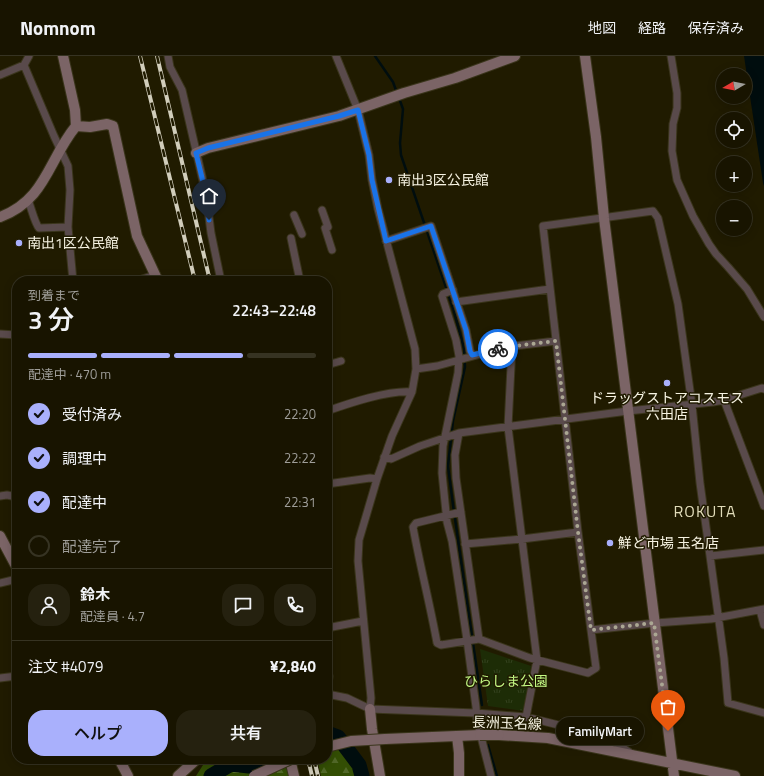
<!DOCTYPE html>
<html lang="ja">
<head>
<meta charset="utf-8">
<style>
	:root { --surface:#181400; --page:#25210f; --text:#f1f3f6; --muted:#9f9e99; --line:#363322; --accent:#a9b0fc }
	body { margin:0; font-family:"Titillium Web","Noto Sans JP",sans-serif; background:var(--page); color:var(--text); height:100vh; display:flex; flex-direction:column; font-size:15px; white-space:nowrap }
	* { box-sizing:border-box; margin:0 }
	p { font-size:13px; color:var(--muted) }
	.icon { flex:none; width:22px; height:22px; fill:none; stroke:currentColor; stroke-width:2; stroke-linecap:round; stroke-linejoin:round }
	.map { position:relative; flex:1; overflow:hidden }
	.details { position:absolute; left:12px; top:220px; width:320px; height:488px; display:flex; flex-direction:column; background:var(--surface); border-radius:16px; box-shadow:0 2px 10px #0003,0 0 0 1px var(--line) }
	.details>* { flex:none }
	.needle { width:26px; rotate:260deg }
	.fabs { position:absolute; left:716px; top:12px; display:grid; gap:8px }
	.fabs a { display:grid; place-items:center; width:36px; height:36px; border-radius:50%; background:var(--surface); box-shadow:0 2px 10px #0003,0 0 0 1px var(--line); font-size:20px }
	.pin { position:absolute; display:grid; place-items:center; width:34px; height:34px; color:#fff; margin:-41px -17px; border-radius:50% 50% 50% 0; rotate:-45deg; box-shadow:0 0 4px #0007 }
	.pin .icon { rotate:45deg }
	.courier { position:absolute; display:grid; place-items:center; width:40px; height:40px; margin:-20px; border:3px solid #1a73e8; border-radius:50%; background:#fff; color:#222; box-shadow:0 1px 5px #0007 }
	.bubble { position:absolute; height:28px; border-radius:14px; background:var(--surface); box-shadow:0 2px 10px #0003,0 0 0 1px var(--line); font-size:13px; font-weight:600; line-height:28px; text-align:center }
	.headline em { font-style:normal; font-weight:600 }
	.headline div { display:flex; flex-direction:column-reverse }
	.headline { display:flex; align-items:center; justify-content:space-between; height:68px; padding:0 16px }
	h1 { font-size:26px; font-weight:600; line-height:30px }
	.bar { display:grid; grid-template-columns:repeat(4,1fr); gap:6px 4px; align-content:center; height:48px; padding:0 16px }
	.bar i { height:5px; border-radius:3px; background:var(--line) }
	.bar .current { background:var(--accent) }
	.bar p { grid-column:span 4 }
	.line { display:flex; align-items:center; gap:10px; padding:0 16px; border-top:1px solid var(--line) }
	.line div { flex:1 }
	.round { display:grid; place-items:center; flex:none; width:42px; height:42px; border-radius:16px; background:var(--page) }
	ol { padding:0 16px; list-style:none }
	li { display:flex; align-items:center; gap:12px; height:44px }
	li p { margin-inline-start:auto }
	li .icon { padding:4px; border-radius:50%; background:var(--accent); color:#111; stroke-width:4 }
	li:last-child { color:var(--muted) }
	li i { width:22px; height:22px; border:2px solid var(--line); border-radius:50% }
	.action { display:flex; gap:8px; margin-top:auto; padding:8px 16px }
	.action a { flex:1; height:46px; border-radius:16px; background:var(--accent); color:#111; font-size:16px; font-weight:600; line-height:46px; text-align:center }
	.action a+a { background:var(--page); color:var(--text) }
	header { display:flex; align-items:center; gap:24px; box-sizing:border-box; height:56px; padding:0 20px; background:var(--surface); border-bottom:1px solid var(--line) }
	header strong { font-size:19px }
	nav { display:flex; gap:22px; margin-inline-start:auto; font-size:14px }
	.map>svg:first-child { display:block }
</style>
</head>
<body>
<header>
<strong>Nomnom</strong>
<nav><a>地図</a><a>経路</a><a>保存済み</a></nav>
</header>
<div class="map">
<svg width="764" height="720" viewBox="0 0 764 720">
	<defs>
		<pattern id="forest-firs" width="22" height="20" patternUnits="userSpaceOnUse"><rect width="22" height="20" fill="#334e04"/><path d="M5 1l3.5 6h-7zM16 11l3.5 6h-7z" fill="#516828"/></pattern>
		<pattern id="park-tufts" width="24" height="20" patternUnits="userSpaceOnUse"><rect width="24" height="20" fill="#1d2c06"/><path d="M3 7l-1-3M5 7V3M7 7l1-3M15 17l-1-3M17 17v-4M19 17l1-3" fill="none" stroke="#33411e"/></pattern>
	</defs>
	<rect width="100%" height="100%" fill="#201b00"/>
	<path fill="url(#forest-firs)" d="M341 680 359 709 362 720H321L317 703H327V688Z
		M213 703H294L299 720H196L203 709Z"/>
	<path fill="url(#park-tufts)" d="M480 593 531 610 524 655 488 650Z"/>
	<path fill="#000d0e" d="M744 0H764V130L763 127Z"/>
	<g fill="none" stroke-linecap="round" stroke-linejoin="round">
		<path stroke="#000d0e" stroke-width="2.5" d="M375 0 393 26 397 37
			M399 42 403 53 400 87 401 99 453 252 464 292 465 311 453 365 448 410 453 449 482 649
			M488 689 497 720"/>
		<path stroke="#000d0e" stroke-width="15" d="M327 677 338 681 359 709 362 720
			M211 720 231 708 249 710 265 703"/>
		<g stroke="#3a351b" stroke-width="9">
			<path id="street" d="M168 0 170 11 182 34 206 138 211 177 221 225
				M336 0 358 54 369 99 372 124 378 153 415 293 416 313 412 336 392 380 377 423 359 484 358 505 371 642 370 653
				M671 0 677 37V52L673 68 672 95 677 124 693 160 709 188 716 198 728 211 747 233 764 261
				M24 9 54 80 68 110 70 134 68 171 73 225
				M0 19 24 9 29 0
				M28 144C31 151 35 168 39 172L68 171
				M322 154 328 171
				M294 159 302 178
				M325 172 332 194
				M291 182 300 225
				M386 185 431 170 466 274 470 295 472 299
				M136 225 155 219
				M453 234 443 238 442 240 456 284 459 300 458 317 443 390 442 417 447 466 452 485 467 584 476 651 477 665 491 720
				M456 246 550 233
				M327 251V250
				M0 278 17 279
				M512 290 508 371 537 604 526 661
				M327 309 341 305
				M416 313 437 310 506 291 556 285
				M724 344 764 450
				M327 355C350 347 388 334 412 336
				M459 377 455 399 456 422 479 583 530 602 588 617 596 612 578 476 543 170 653 155 658 162 678 248 692 349 700 427 724 602 728 647 764 657
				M384 401 391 403 420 390 459 377 628 355 713 346 724 344 762 332 764 333
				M327 428 370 422 377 423
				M0 440 7 439 17 441
				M461 456 416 467 413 471C420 510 430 548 437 587L441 589 479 583
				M465 488 522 483 578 476
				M710 500 764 494
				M0 527 17 523
				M760 554 764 569
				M327 572 363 565
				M591 574 655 567 711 563 764 553
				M0 622 17 620
				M327 638 347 642 370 653 476 657 526 661 583 675 614 686 632 698
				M327 638 329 620"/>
		</g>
		<g stroke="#3a351b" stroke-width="12">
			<path id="secondary" d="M63 0 75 54 76 70 90 71 107 68 113 70 137 180 158 225
				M585 0 596 81 604 162 674 720
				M196 97 208 92 339 60 404 37 455 22 515 0
				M0 161C46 144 48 104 76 70
				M0 480 17 512
				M370 653 372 673 380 720
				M499 679 548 682 735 720
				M457 680 459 697V720
				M385 683 480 679
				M119 703 128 720
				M290 703 294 720
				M178 720 197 703"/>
		</g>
		<use href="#street" stroke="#594a4b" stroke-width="7"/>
		<use href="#secondary" stroke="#7b6466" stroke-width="10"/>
		<g stroke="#d1cdbb" stroke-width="4">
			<path id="rail" d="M140 0 195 225
				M157 0 210 225
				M308 703 312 720
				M314 703 318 720"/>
		</g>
		<use href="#rail" stroke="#201b00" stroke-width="2.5" stroke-dasharray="8" stroke-linecap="butt"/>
		<g stroke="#3a351b" stroke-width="12" stroke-linecap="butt">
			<path id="secondary-bridge" d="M480 679H499
				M327 691 351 685 385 683
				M254 720 291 703"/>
		</g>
		<use href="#secondary-bridge" stroke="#7b6466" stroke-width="10"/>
	</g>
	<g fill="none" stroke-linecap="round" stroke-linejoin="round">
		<path stroke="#aba793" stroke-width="4" stroke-dasharray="0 7.2" d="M498 293 506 291 556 285 578 476 591 574 654 567 668 675"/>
		<path stroke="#1a73e8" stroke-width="5" d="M209 164 206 138 196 97 208 92 339 60 358 54 369 99 372 124 386 185 431 170 466 274 470 295 472 299 498 293"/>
	</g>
	<g fill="#a9b0fc" stroke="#201b00" stroke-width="1.5">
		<circle cx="389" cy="124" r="4"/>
		<circle cx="19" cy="187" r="4"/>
		<circle cx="667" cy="327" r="4"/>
		<circle cx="610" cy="487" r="4"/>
	</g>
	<g text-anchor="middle" stroke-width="3" stroke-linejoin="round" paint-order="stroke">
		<g font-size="14" fill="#f6f3e2" stroke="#201b00" text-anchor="start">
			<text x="397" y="129">南出3区公民館</text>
			<text x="27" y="192">南出1区公民館</text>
			<text x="667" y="347" text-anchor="middle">ドラッグストアコスモス<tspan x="667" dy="16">六田店</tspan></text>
			<text x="618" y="492">鮮ど市場 玉名店</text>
		</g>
		<g font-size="14" fill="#c3f884" stroke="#201b00">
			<text x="506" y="630">ひらしま公園</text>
		</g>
		<g font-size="14" fill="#f6f3e2" stroke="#201b00">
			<text transform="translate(507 667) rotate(2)" y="5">長洲玉名線</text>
		</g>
		<g font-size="16" letter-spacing="1" fill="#e1dcb9" stroke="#201b00">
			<text x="705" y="461">ROKUTA</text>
		</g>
	</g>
</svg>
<div class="fabs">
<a><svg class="needle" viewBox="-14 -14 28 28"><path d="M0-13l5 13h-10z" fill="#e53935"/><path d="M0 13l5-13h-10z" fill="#9f9e99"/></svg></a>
<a><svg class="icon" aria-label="locate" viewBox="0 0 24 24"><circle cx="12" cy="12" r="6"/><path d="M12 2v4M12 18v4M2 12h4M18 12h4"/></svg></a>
<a>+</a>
<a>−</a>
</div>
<div class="pin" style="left:668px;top:675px;background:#ea580c"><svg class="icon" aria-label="bag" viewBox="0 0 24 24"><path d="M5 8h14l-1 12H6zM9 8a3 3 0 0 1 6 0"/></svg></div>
<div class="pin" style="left:209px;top:164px;background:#1f2937"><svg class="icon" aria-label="home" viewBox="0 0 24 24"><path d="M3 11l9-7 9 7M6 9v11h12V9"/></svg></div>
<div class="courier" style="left:498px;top:293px"><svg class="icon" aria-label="bike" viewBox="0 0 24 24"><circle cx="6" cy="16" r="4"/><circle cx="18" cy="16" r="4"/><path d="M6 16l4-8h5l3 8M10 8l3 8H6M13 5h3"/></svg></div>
<div class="bubble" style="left:556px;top:661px;width:88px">FamilyMart</div>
<section class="details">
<div class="headline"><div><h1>3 分</h1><p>到着まで</p></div><em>22:43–22:48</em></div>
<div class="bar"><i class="current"></i><i class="current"></i><i class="current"></i><i></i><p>配達中 · 470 m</p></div>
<ol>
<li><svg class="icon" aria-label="check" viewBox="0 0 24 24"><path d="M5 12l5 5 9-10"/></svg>受付済み<p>22:20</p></li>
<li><svg class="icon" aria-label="check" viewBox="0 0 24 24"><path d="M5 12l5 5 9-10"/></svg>調理中<p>22:22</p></li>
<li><svg class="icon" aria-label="check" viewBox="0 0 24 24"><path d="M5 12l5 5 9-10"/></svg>配達中<p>22:31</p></li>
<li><i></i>配達完了</li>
</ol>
<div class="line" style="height:72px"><a class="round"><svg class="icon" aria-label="person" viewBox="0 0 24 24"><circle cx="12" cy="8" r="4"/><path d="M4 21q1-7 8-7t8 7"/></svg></a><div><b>鈴木</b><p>配達員 · 4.7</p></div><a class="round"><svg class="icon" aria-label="chat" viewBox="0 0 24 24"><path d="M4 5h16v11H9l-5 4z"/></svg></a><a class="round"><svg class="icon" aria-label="phone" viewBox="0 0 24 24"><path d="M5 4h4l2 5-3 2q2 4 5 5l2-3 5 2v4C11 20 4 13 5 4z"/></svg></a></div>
<div class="line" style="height:52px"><div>注文 #4079</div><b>¥2,840</b></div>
<div class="action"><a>ヘルプ</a><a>共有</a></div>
</section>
</div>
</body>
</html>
